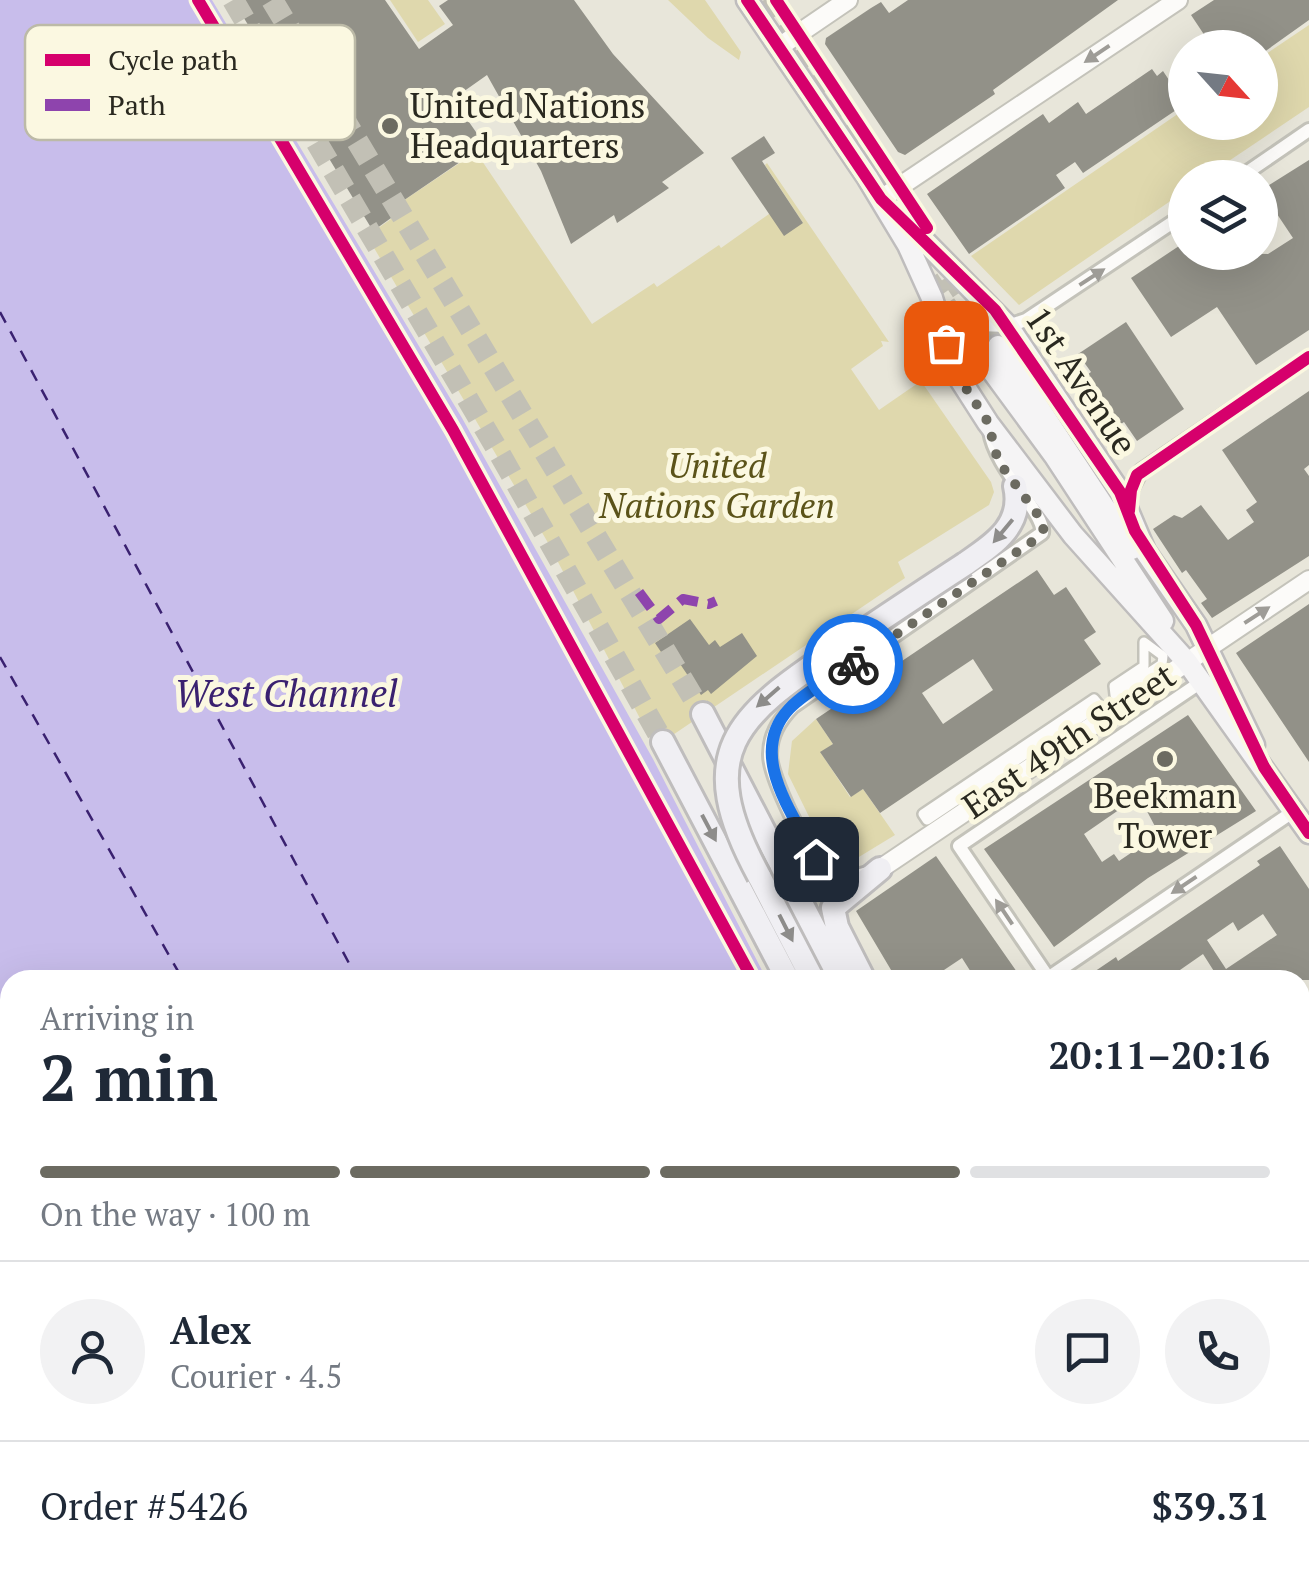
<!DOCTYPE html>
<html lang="en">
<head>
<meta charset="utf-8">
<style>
	:root { --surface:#fff; --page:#f2f2f3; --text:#1f2937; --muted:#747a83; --line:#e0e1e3; --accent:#6c6b61 }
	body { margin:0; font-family:"PT Serif",serif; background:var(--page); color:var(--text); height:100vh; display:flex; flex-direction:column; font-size:38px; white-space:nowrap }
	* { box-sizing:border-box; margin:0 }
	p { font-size:32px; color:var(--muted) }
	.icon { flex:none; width:55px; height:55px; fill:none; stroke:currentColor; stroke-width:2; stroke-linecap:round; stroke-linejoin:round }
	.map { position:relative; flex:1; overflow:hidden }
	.details { position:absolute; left:0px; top:970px; width:1310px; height:622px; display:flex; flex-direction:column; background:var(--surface); border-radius:30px 30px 0 0; box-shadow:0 10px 40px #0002 }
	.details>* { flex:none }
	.needle { width:65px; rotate:117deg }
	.tools { position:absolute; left:1168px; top:30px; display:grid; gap:20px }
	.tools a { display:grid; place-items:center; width:110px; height:110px; border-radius:50%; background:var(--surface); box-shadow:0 10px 40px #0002; font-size:50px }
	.pin { position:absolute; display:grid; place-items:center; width:85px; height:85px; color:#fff; margin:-42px; border-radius:20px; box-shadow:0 5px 15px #0006 }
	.courier { position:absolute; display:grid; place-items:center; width:100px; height:100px; margin:-50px; border:8px solid #1a73e8; border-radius:50%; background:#fff; color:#222; box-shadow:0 2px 12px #0007 }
	.headline em { font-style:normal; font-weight:700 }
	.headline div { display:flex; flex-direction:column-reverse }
	.headline { display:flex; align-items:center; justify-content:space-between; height:170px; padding:0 40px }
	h1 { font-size:65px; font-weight:700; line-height:75px }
	.bar { display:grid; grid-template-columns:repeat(4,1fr); gap:15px 10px; align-content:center; height:120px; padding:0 40px }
	.bar i { height:12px; border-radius:8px; background:var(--line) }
	.bar .on { background:var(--accent) }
	.bar p { grid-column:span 4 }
	.line { display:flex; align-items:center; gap:25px; padding:0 40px; border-top:2px solid var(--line) }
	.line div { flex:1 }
	.round { display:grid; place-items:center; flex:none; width:105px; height:105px; border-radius:52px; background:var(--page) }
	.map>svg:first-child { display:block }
</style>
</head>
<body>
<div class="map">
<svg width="1309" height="1591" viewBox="0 0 1309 1591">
	<rect width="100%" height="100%" fill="#e8e6da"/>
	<path fill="#dfd8ad" d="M390 0H428L445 24 418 42Z
		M668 0H705L741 52 739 60 708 38Z
		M1309 25V107L1205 177 1185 178V191L1019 305 971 256 1185 109V122H1260V58Z
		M476 152 592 324 654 283 657 287 719 245 721 248 769 214 803 223 765 165 767 163 889 342 881 341 883 346 851 369 879 410 921 381 991 482 994 492 989 505 898 562 905 578 655 747 547 541 367 236 398 214 394 207Z
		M816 719 833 744 821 753 850 797 863 789 895 835 854 860 834 857 823 845 788 774 792 741Z
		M0 1205 10 1221V1582H252L256 1591H7L0 1564Z"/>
	<path fill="#c8bdeb" d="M0 0H212L462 418 653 759 767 980H10V1221L0 1205Z
		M1098 1582 1103 1591H256L252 1583Z"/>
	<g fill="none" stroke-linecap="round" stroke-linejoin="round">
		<path stroke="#3a2170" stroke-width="2.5" stroke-dasharray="12 10" stroke-linecap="butt" d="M0 312 358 980
			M0 657 183 980
			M524 1582 529 1591
			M680 1582 685 1591"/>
	</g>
	<path fill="#929188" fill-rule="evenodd" d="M233 0H385L419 49 453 25 439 6 448 0H574L613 54 704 153 662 182 669 188 617 223 614 215 571 244 541 171 487 75 453 99 485 145 394 207 398 213 373 231Z
		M908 0H1118L993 90 995 94 905 155 898 152 825 44 826 38 871 8 881 2 889 13Z
		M1214 0H1309V20L1260 55V48H1213L1191 15Z
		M1152 69 1157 76 1163 71 1185 104 1083 173 1075 162 1056 175 1065 188 969 254 927 194 1043 114 1049 123 1078 102 1086 114Z
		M764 136 775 153 762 161 803 223 784 236 731 158Z
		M1309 160V330L1256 365 1217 307 1171 337 1131 278 1185 242V252L1268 254 1293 238 1261 190Z
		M1126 322 1184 409 1137 441 1124 422 1112 430 1079 381 1091 372 1078 354Z
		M1309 391V465L1304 469 1309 476V556L1212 618 1201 603 1207 599 1186 570 1182 573 1153 529 1174 515 1182 518 1201 505 1228 540 1254 522 1246 510 1257 502 1222 450Z
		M1037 570 1054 595 1066 587 1096 632 1084 640 1101 664 880 813 863 789 851 797 820 752 833 744 816 719ZM973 659 993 690 943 724 922 693Z
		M1309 604V762L1236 653Z
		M690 619 709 645 715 640 720 647 742 633 757 656 711 694 708 690 701 695 672 652 665 658 655 643Z
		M1188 715 1256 811 1148 878 1054 947 984 849ZM1139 796 1159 834 1119 861 1114 854 1102 862 1084 834Z
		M1280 846 1309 889V980H1210L1217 976 1203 954 1180 970 1187 980H1082L1116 957 1118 961 1260 865 1257 861ZM1263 914 1277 935 1226 969 1207 940 1233 922 1238 931Z
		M936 856 1017 972 1006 980H976L962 958 938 974 942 980H897L856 911Z"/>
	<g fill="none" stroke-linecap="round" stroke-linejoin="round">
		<path stroke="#c2c0b5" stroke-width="20" stroke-dasharray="20 10" stroke-linecap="butt" d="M764 0 917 226
			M950 275 998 346
			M929 279 982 357"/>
		<path stroke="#c2c0b5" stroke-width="22" stroke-dasharray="22 11" stroke-linecap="butt" d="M233 0 497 449 663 742
			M272 0 703 714"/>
		<g stroke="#c4c3ba" stroke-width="14">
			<path id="pedestrian" d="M1144 642 1163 656 1162 664 1115 695 1114 686 1144 666Z
				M1094 699 1099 705 927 820 923 814Z
				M205 1582 208 1589"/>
		</g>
		<g stroke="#c4c3ba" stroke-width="18">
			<path id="minor" d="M1239 178 1309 130
				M946 343 978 325 1008 326 1026 320 1185 214
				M1129 507 1131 490 1141 471 1309 357
				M868 873C854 878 836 877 823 867 807 853 769 775 770 754 770 736 780 719 793 706L1042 533C1046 514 995 468 990 431
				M1045 980 1294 811
				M1050 980 959 846 1201 682
				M1300 1030 1309 1024
				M1300 1256 1309 1250
				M1228 1582 1233 1591"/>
		</g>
		<g stroke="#c4c3ba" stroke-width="22">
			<path id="secondary" d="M779 47 848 0
				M881 199 1178 0
				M880 869 1309 580
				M1300 1481 1309 1475"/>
		</g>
		<g stroke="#bfbdbd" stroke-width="25">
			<path id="primary" d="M747 0 867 177 908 245 932 298 954 370 988 423 1073 535 1187 662 1309 833
				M894 210 1008 326 1120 492 1145 551 1196 625 1254 745
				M998 346 1132 549
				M982 357 1054 455 1163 621"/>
		</g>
		<g stroke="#bfbdbd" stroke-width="28">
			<path id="motorway" d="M965 564C994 544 1024 525 1015 486
				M703 714 841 980
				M663 742 788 980
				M759 876 813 980
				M864 980 837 927 833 908 880 869
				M1130 1582 1135 1591
				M1163 1582 1168 1591
				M1188 1582 1190 1591"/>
		</g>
		<use href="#pedestrian" stroke="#fcfbf9" stroke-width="9"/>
		<use href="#minor" stroke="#fcfbf9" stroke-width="12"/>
		<use href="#secondary" stroke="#fcfbf9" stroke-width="18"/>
		<use href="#primary" stroke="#f5f4f5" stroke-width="20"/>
		<use href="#motorway" stroke="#f0eff3" stroke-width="22"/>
		<g stroke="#bfbdbd" stroke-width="28" stroke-linecap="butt">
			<path id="motorway-bridge" d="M759 876C692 753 735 717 837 649 880 620 922 592 965 564"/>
		</g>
		<use href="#motorway-bridge" stroke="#f0eff3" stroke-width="22"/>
		<path stroke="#8e44ad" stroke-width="10" stroke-dasharray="20 10" stroke-linecap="butt" d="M639 592 659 619 683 599 709 604 716 601
			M205 1582 208 1589"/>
		<g stroke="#fbf8e1" stroke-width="19">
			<path id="cycleway" d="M198 0 453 430 753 980
				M747 0 881 199 995 310 1120 492 1135 531 1196 625 1264 767 1309 833
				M776 0 927 228
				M1129 511 1131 490 1137 475 1309 357"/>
		</g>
		<use href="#cycleway" stroke="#d6006c" stroke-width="12"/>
	</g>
	<defs><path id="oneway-solid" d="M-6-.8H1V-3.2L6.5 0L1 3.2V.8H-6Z" transform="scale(2.5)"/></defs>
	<g fill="#9e9c97">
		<use href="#oneway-solid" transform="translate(1097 54) rotate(146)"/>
		<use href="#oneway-solid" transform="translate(1092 277) rotate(-33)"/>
		<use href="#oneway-solid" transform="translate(1257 615) rotate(-33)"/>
		<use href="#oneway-solid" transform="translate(1184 885) rotate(146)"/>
		<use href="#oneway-solid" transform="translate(1004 912) rotate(-124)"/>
	</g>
	<g fill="#8d8c8a">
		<use href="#oneway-solid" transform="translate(1003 531) rotate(130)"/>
		<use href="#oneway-solid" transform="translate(768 697) rotate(139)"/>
		<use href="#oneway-solid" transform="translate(709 828) rotate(62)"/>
		<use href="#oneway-solid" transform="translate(786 928) rotate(63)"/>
	</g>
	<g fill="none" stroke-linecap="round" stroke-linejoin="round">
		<path stroke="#6c6b61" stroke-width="10" stroke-dasharray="0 18" d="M853 664 1036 539 1044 528 1041 519 998 461 988 422 954 370 946 343"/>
		<path stroke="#1a73e8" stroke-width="12" d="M816 859C794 814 746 755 789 709 806 691 833 678 853 664"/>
	</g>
	<g fill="#6c6b61" stroke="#fbf8e1" stroke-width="4">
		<circle cx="390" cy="126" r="10"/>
		<circle cx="1165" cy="759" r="10"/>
	</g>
	<g text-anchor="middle" stroke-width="10" stroke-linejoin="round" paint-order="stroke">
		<g font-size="35" fill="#2a2920" stroke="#fbf8e1" text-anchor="start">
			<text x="410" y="118">United Nations<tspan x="410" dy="40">Headquarters</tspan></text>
			<text x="1165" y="808" text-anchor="middle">Beekman<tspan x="1165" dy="40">Tower</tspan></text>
		</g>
		<g font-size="35" fill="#2a2920" stroke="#fbf8e1">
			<text transform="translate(1081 381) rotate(56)" y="12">1st Avenue</text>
			<text transform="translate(1069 741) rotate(-34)" y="12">East 49th Street</text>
		</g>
		<g font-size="35" font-style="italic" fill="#5b5319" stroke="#fbf8e1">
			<text x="717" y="478">United<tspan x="717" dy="40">Nations Garden</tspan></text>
		</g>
		<g font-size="38" font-style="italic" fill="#3a2170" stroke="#fbf8e1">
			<text x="286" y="707">West Channel</text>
		</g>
	</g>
	<rect x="25" y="25" width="330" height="115" rx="15" fill="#fbf8e1" stroke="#bcbaa7" stroke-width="2.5"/>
	<rect x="45" y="54" width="45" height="12" fill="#d6006c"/>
	<rect x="45" y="99" width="45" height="12" fill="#8e44ad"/>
	<g font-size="28" fill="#2a2920">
		<text x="108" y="70">Cycle path</text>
		<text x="108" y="115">Path</text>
	</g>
</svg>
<div class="tools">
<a><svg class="needle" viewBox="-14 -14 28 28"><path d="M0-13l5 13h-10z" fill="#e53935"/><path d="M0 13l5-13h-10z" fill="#747a83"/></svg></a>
<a><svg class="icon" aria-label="layers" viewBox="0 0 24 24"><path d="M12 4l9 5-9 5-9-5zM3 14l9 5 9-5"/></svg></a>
</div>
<div class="pin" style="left:946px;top:343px;background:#ea580c"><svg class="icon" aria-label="bag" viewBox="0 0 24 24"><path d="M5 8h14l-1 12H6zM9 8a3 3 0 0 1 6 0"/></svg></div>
<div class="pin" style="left:816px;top:859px;background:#1f2937"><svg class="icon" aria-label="home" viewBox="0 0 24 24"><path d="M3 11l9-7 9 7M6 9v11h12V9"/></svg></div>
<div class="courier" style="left:853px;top:664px"><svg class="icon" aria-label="bike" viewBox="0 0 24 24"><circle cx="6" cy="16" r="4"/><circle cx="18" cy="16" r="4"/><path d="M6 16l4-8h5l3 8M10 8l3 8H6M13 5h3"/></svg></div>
<section class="details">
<div class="headline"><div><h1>2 min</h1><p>Arriving in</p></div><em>20:11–20:16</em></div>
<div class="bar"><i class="on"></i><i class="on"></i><i class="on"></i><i></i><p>On the way · 100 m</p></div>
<div class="line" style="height:180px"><a class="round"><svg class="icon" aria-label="person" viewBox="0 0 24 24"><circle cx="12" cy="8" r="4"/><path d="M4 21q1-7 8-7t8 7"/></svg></a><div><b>Alex</b><p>Courier · 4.5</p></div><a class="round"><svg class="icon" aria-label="chat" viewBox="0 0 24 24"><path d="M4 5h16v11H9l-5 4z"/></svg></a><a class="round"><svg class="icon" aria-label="phone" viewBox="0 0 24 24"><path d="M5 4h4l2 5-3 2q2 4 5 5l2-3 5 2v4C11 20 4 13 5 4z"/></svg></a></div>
<div class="line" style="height:130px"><div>Order #5426</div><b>$39.31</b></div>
</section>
</div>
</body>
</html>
